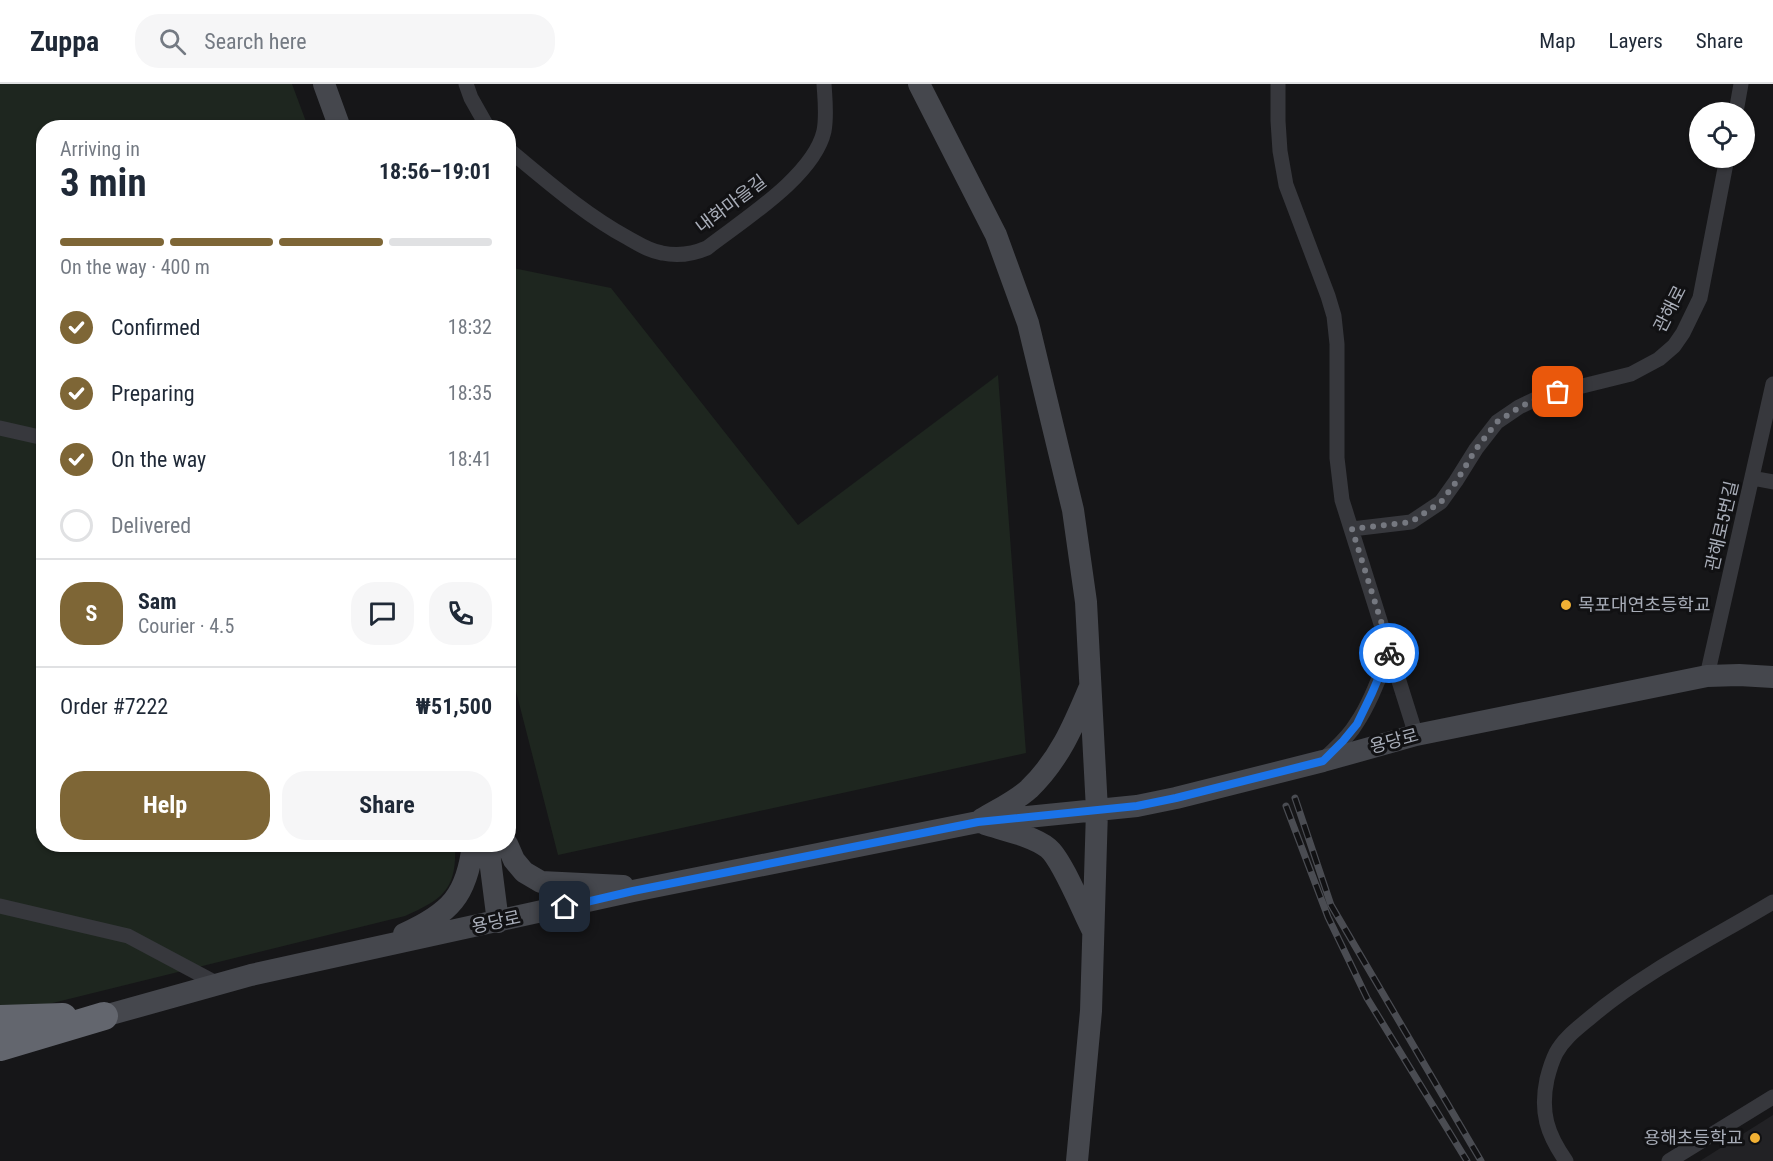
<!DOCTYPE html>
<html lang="en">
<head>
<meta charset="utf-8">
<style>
	:root { --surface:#fff; --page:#f6f6f7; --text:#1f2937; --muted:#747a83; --line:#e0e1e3; --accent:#7e6636 }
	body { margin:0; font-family:"Roboto Condensed","Noto Sans KR",sans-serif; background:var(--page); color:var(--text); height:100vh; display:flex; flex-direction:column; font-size:22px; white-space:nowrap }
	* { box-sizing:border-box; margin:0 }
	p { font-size:20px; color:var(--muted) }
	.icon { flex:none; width:33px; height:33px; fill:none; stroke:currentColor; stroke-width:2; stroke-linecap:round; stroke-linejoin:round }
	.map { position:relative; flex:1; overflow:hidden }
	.drawer { position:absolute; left:36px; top:36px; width:480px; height:732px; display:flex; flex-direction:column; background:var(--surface); border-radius:24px; box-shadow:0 2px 4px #0004 }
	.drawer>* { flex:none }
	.tools { position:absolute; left:1689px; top:18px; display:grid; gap:12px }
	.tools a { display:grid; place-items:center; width:66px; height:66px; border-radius:50%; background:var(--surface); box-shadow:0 2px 4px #0004; font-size:30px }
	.pin { position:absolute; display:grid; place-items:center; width:51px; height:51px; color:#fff; margin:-26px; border-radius:12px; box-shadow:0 3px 9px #0006 }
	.courier { position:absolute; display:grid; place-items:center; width:60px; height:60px; margin:-30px; border:4px solid #1a73e8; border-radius:50%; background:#fff; color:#222; box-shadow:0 2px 8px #0007 }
	.headline em { font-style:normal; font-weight:700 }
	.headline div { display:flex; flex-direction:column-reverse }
	.headline { display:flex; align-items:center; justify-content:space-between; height:102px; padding:0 24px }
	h1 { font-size:39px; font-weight:700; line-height:45px }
	.bar { display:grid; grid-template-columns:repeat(4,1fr); gap:9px 6px; align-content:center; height:72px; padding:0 24px }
	.bar i { height:8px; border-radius:4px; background:var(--line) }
	.bar .selected { background:var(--accent) }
	.bar p { grid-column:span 4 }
	.line { display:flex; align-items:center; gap:15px; padding:0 24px; border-top:2px solid var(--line) }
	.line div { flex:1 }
	.round { display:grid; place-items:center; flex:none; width:63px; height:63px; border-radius:24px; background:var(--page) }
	ol { padding:0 24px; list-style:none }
	li { display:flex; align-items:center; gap:18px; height:66px }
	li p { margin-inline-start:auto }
	li .icon { padding:6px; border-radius:50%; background:var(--accent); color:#fff; stroke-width:4 }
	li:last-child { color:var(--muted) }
	li i { width:33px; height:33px; border:3px solid var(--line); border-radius:50% }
	.button { display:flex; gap:12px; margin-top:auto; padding:12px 24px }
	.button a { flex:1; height:69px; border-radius:24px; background:var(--accent); color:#fff; font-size:24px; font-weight:700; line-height:69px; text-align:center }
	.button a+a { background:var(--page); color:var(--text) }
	header { display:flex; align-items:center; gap:36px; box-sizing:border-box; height:84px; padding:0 30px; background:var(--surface); border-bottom:2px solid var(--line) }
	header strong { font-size:28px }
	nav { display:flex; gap:33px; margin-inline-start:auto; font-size:21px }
	.search { width:420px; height:54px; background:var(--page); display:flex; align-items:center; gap:15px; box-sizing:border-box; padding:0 21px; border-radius:24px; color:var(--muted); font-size:22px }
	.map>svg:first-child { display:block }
</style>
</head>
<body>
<header>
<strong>Zuppa</strong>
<div class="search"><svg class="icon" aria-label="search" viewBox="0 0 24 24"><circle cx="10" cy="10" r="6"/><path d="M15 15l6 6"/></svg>Search here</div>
<nav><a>Map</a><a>Layers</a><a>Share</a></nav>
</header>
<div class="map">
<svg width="1773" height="1077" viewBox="0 0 1773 1077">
	<rect width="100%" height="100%" fill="#161618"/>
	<path fill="#222225" d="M1773 1031V1077H1700Z"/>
	<path fill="#1e261f" d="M0 0H292L308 43 44 44V760H455C457 805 444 815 405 832L0 932Z
		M508 183 611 204 798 441 998 291 1026 669 558 771 509 580Z"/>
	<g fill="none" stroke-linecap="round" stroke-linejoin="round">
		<path stroke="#37383d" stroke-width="15" d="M466 0 471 14 488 44
			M1278 0V37L1280 67 1286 101 1328 212 1334 232 1337 260V374L1342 416 1416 651
			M1736 28 1741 0
			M508 65C547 97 584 130 628 154 639 160 649 167 662 169 677 172 693 170 707 164 743 136 814 92 824 47 827 31 825 16 824 0
			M0 344 44 354
			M1752 394 1773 398
			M1352 445 1411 438 1441 418 1456 397 1476 365 1497 338 1519 323 1542 312 1631 290 1659 275 1674 262 1683 249 1700 214 1727 74
			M1707 592 1773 300
			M1324 675C1335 664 1348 654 1356 640 1371 618 1380 591 1390 566
			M0 822 128 852 218 900
			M1566 1077C1547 1050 1540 1028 1547 995 1549 987 1552 977 1556 969 1564 954 1578 944 1591 933 1644 888 1713 854 1773 818
			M1669 1077 1773 1013"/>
		<path stroke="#45474d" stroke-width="22" d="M324 0 340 44
			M919 0 996 151 1028 239 1073 426 1086 518 1097 726 1091 927 1077 1077
			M982 735C997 726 1016 717 1029 705 1059 676 1073 643 1089 605
			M985 740C1004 746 1033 752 1048 764 1062 775 1083 828 1093 847
			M488 760 498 838
			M507 760 514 776 524 788 541 798 623 802
			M404 850C450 829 467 812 473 760
			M104 932 251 891 633 807 978 738 1137 722 1176 714 1323 677 1416 651 1707 592 1739 591 1773 593"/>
		<path stroke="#63666e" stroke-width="28" d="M0 935 63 933
			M0 963 104 932"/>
		<g stroke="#4a4c52" stroke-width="7">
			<path id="rail" d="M1295 714 1331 821 1481 1077
				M1286 722 1328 833 1367 914 1467 1077"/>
		</g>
		<use href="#rail" stroke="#111113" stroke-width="4.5" stroke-dasharray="14" stroke-linecap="butt"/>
	</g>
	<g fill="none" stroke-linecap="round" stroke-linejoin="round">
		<path stroke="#757880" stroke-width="6" stroke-dasharray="0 10.8" d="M1389 569 1390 566 1352 445 1411 438 1441 418 1456 398 1476 365 1497 338 1520 323 1542 312 1558 308"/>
		<path stroke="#1a73e8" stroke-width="8" d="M565 823 633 807 978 738 1137 722 1176 714 1323 677 1343 657 1357 640 1372 609 1389 569"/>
	</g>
	<g fill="#f2b134" stroke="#111113" stroke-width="2">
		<circle cx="1566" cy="521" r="6"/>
		<circle cx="1755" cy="1054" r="6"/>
	</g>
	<g text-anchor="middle" stroke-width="6" stroke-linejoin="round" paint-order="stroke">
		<g font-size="18" fill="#a8adb8" stroke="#111113">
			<text transform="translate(731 120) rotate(-37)" y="6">내화마을길</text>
			<text transform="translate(1670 225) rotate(-63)" y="6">관해로</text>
			<text transform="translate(1722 442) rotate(-77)" y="6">관해로5번길</text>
			<text transform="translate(1394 657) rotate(-15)" y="6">용당로</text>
			<text transform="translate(496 838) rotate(-12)" y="6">용당로</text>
		</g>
		<g font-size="18" fill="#a8adb8" stroke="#111113" text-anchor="start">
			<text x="1578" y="527">목포대연초등학교</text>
			<text x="1743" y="1060" text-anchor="end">용해초등학교</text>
		</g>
	</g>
</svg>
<div class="tools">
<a><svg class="icon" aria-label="locate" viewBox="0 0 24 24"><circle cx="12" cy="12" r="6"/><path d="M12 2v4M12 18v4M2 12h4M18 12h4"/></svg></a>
</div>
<div class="pin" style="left:1558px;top:308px;background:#ea580c"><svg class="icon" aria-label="bag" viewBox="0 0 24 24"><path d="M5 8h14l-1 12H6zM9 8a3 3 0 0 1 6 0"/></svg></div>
<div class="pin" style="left:565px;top:823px;background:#1f2937"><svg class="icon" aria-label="home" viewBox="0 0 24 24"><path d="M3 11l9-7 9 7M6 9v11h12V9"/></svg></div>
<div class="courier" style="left:1389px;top:569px"><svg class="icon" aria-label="bike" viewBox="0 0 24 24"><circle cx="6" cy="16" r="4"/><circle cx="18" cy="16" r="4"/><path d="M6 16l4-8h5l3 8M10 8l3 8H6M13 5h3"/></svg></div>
<section class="drawer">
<div class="headline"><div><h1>3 min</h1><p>Arriving in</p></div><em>18:56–19:01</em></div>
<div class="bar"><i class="selected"></i><i class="selected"></i><i class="selected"></i><i></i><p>On the way · 400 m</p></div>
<ol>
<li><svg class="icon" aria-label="check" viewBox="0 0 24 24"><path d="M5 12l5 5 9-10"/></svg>Confirmed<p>18:32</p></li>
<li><svg class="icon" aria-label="check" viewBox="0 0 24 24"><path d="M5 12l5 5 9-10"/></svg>Preparing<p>18:35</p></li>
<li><svg class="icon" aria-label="check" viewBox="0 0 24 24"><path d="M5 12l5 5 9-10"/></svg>On the way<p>18:41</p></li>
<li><i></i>Delivered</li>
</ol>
<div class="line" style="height:108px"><b class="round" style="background:var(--accent);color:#fff">S</b><div><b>Sam</b><p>Courier · 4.5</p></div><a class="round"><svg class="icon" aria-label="chat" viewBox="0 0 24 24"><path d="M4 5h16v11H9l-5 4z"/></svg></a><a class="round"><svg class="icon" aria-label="phone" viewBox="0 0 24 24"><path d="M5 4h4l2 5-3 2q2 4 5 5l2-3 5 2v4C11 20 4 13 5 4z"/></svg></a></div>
<div class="line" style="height:78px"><div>Order #7222</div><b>₩51,500</b></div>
<div class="button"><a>Help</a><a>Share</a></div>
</section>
</div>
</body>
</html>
